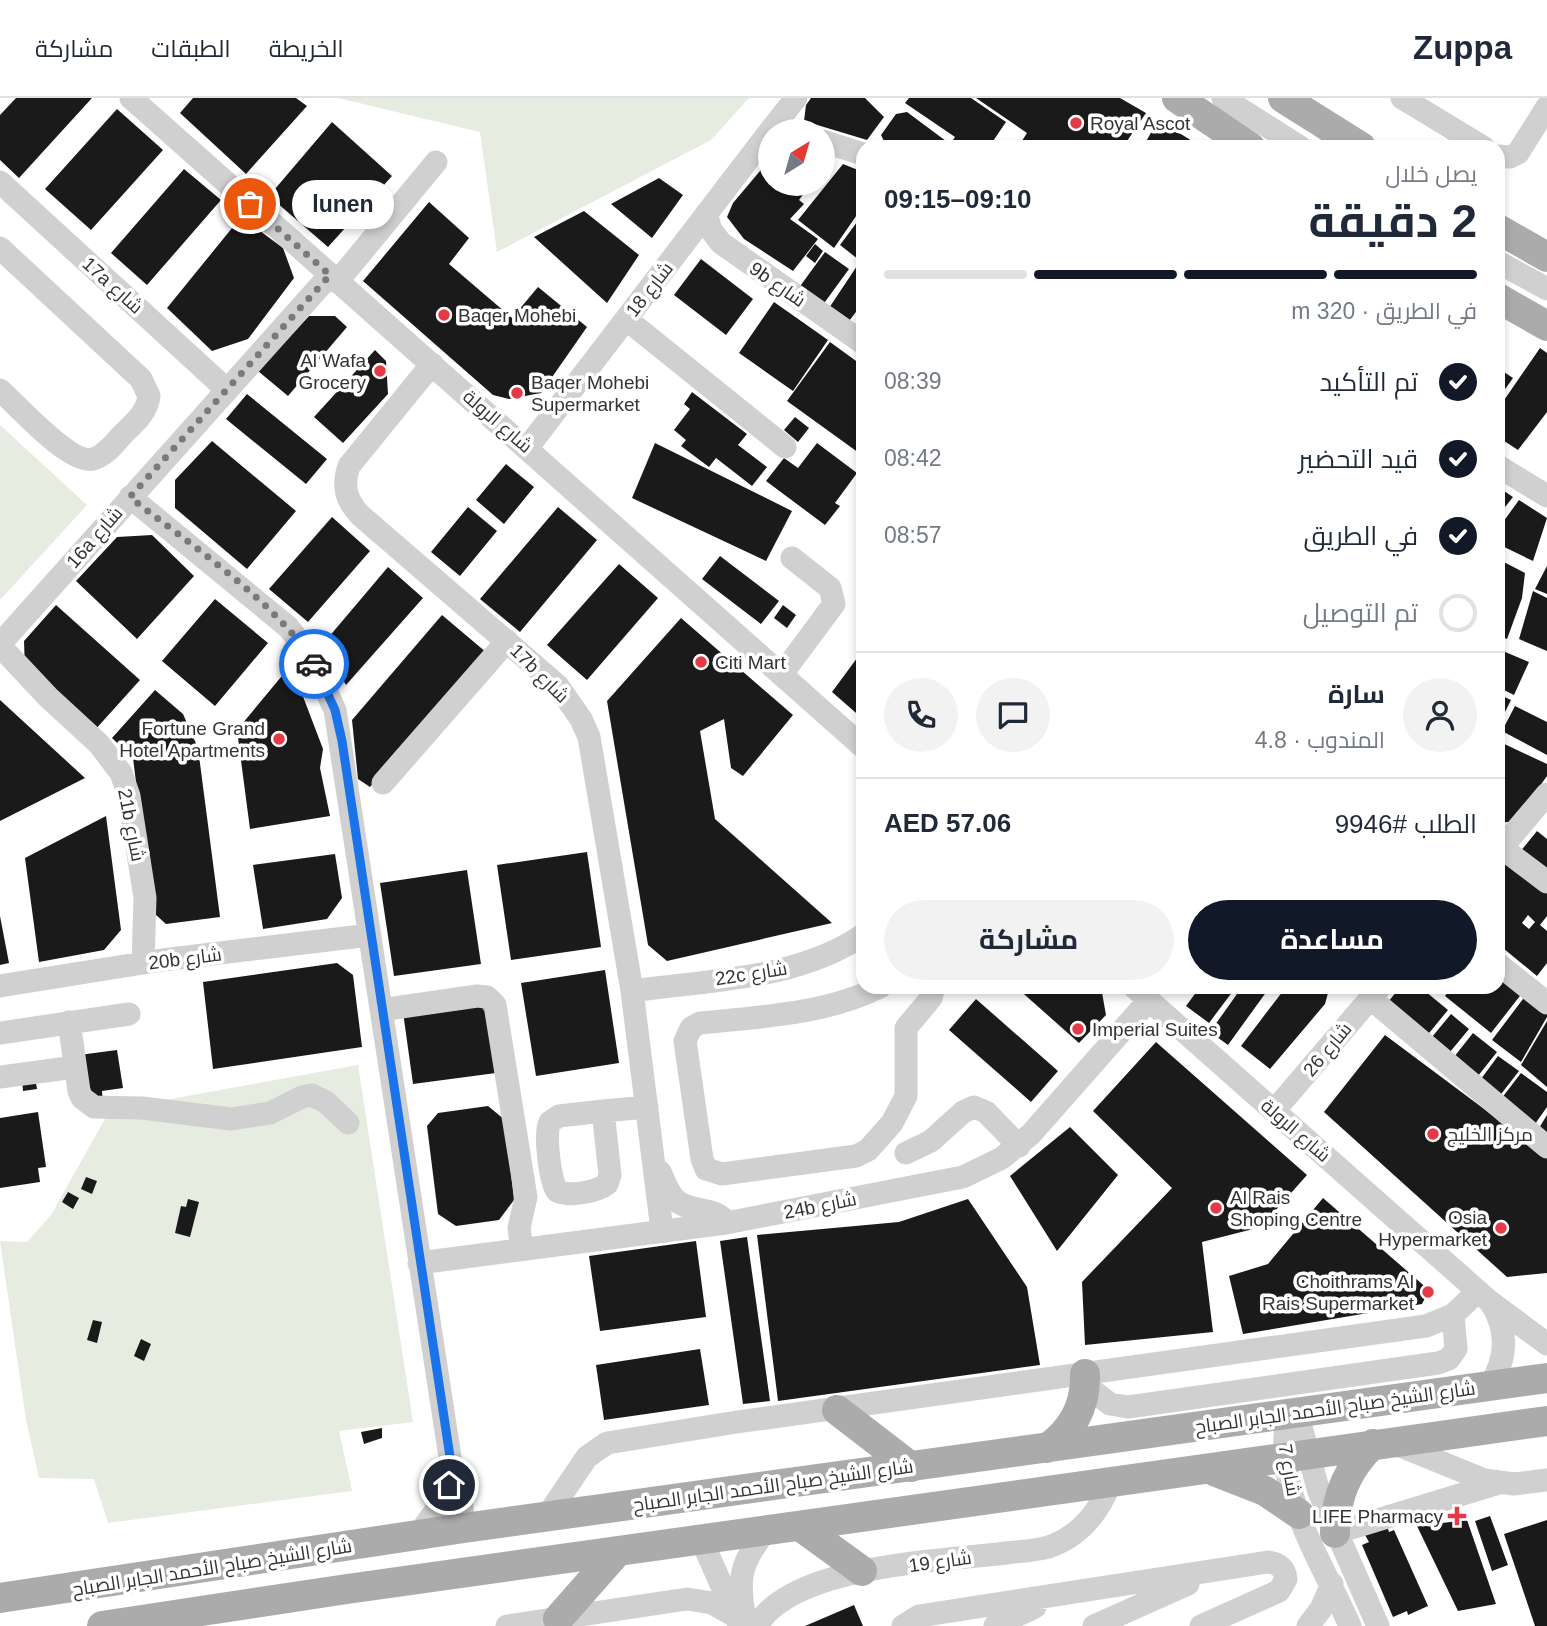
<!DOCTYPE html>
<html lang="ar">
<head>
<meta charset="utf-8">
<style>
	:root { --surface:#fff; --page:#f2f2f3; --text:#1f2937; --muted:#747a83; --line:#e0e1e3; --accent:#111827 }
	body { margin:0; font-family:Helvetica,Cairo,sans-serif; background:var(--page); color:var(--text); direction:rtl; height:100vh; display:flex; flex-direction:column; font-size:26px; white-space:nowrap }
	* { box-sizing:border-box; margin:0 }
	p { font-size:23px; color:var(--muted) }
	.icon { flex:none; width:38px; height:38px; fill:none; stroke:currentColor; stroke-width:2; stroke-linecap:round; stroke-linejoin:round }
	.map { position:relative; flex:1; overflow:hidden; direction:ltr }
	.details { position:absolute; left:856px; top:42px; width:649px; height:854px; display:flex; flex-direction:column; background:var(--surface); border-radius:21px; box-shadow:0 4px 10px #0003; direction:rtl }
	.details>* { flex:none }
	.needle { width:46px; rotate:37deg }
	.controls { position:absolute; left:758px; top:21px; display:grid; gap:14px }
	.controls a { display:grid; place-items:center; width:77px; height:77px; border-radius:50%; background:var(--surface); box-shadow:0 4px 10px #0003; font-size:35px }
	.pin { position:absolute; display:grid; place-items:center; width:60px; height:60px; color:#fff; margin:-30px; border:4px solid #fff; border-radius:50%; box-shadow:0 2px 7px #0007 }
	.courier { position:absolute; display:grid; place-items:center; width:70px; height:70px; margin:-35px; border:5px solid #1a73e8; border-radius:50%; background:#fff; color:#222; box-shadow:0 2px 9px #0007 }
	.bubble { position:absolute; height:49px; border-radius:24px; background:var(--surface); box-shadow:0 4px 10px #0003; font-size:23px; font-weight:700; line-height:49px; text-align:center; direction:rtl }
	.overview em { font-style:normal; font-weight:700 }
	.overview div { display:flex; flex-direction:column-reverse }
	.overview { display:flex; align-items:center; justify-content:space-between; height:119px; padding:0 28px }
	h1 { font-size:46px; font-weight:700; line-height:52px }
	.bar { display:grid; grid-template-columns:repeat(4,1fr); gap:10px 7px; align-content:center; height:84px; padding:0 28px }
	.bar i { height:9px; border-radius:5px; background:var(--line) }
	.bar .current { background:var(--accent) }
	.bar p { grid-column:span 4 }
	.line { display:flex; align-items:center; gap:18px; padding:0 28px; border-top:2px solid var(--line) }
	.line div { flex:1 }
	.round { display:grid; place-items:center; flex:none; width:74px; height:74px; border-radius:37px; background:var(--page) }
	ol { padding:0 28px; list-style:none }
	li { display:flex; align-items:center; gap:21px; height:77px }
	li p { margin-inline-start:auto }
	li .icon { padding:7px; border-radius:50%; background:var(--accent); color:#fff; stroke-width:4 }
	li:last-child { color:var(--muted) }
	li i { width:38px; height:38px; border:4px solid var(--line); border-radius:50% }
	.primary-button { display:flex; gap:14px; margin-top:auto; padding:14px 28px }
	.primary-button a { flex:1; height:80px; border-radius:42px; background:var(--accent); color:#fff; font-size:28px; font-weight:700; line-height:80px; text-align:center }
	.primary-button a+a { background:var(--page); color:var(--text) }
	header { display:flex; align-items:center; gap:42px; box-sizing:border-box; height:98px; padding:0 35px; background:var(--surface); border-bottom:2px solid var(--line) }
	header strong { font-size:33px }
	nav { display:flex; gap:38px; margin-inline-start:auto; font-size:24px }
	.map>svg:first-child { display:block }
</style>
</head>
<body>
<header>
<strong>Zuppa</strong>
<nav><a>الخريطة</a><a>الطبقات</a><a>مشاركة</a></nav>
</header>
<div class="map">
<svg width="1547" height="1528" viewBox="0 0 1547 1528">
	<rect width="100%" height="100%" fill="#fff"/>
	<path fill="#e6ecdf" d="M338 0H749L711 42 497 154 480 34Z
		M0 327 87 407 0 502Z
		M358 967 413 1324 339 1333 352 1393 108 1425 94 1381 39 1380 26 1322 0 1143 27 1144 51 1117 110 1012Z"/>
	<path fill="#1a1a1a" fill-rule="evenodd" d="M16 0H92L19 80 0 62V17Z
		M193 0H296L307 8 246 76 180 15Z
		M811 0H865L884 19 867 42 804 23 806 7Z
		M909 0H971L1006 24 989 49H957L951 45 955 39 905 5Z
		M976 0H1120L1146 15 1123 49H1018L1027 35Z
		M117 11 163 52 91 132 45 91Z
		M907 14 954 49 886 47 881 37 896 16Z
		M1158 22 1202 49H1143Z
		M332 24 392 78 328 149 269 98Z
		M822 51 834 55 822 70Z
		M770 61V86H811L799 102 804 106 790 121 818 141 793 173 744 141 727 119 733 105Z
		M843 66 863 74V108L834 150 798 122Z
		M184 71 221 102 147 187 111 155Z
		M659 80 683 97 652 140 611 106Z
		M429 104 469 140 449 166 512 220 538 189 587 229 541 295 509 301 493 297 363 183Z
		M584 113 639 157 607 205 534 139Z
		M863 116V165L840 147Z
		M241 119 283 150 294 180 248 241 212 253 167 210Z
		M815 146 823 153 815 165 806 158Z
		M825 154 849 171 822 208 798 191Z
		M701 161 753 201 726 237 674 197Z
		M859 165 863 168V214L859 210 846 227 827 213Z
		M774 204 828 242 793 293 739 255Z
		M309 218H335L347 229 288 298 258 273Z
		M830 244 863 268V350L859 355 787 303Z
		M1540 250 1547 255V314L1518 352 1498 339V311Z
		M375 252 386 263 388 296 343 345 314 319Z
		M1498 270 1513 280 1498 301Z
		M692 294 747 336 738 347 767 369 752 388 716 360 709 369 681 348 686 342 674 332 690 311 684 306Z
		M247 296 327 361 306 386 226 321Z
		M795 319 809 330 798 344 784 332Z
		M212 343 296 413 247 471 175 410V382Z
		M655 345 792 413 766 463 632 400Z
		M817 345 857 375 835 405 840 408 825 427 766 383 784 360 798 370Z
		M506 366 534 389 504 426 476 402Z
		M1498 389 1513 399 1498 418Z
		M1519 402 1547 420 1533 463 1498 446V431Z
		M468 409 497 433 460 478 431 454Z
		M558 409 597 442 520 534 480 501Z
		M332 419 370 453 308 524 269 491Z
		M152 437 194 478 137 541 76 483 117 439Z
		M720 458 779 503 761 526 702 481Z
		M1498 461 1525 475 1522 500 1507 541 1498 537Z
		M619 466 658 500 587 582 547 547Z
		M1547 468V496L1535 491Z
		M388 469 423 500 346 587 322 547Z
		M1533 493 1547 500V553L1519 541Z
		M215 501 268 545 215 608 162 563Z
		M56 507 140 582 94 633 25 572 24 543Z
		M783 507 796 517 787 530 774 520Z
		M442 517 487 555 370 689 358 681 352 622Z
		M681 520 793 617 743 678 731 670 724 621 700 633 715 721 832 825 667 863 648 847 607 603Z
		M1498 551 1529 564 1514 597 1498 589Z
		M863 552V621L832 594Z
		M291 567 323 651 320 670 330 718 250 731 237 632Z
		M155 592 183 616 198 650 220 819 166 826 156 817 151 805 133 660 112 640Z
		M1498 596 1511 602 1498 628Z
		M0 602 85 680 0 723Z
		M1515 608 1547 624V657L1502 633Z
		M1498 643 1547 666V678L1515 723 1500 725Z
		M106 718 121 832 104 852 39 864 25 760Z
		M1537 733 1547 741V779L1519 755Z
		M587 754 601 849 511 862 497 767Z
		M335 756 342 800 327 821 263 831 253 767Z
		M1520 766 1547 789V818L1540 827 1547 833V865L1537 878 1498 846V774L1504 767ZM1528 817 1535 824 1529 831 1522 825Z
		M467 772 481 866 394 878 380 785Z
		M0 818 9 865 0 867Z
		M337 865 353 877 362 949 213 971 203 884Z
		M605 872 619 965 536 978 521 885Z
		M1498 875 1523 894 1491 935 1445 898 1452 889H1498Z
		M1016 889H1101L1106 917 1079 945Z
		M1200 889H1236L1209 925 1186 908Z
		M1242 889H1261L1267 893 1228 947 1210 934Z
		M1286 889H1325L1328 895 1325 906 1270 971 1241 948Z
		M1400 889H1420L1448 912 1425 940 1385 908Z
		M1526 897 1547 914V919L1521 964 1492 942Z
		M976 901 1058 973 1031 1004 949 932Z
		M486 903 496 975 413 986 403 914Z
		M1451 916 1469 931 1445 960 1427 945Z
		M1547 923V989L1521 967Z
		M1473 935 1497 954 1474 983 1450 964Z
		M1385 937 1547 1058V1175L1507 1179 1324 1014Z
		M1156 944 1307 1077 1261 1129 1202 1144 1213 1234 1085 1247 1082 1184 1172 1090 1093 1013Z
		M117 952 123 990 102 993 103 1005 92 1007 79 957Z
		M1498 958 1519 973 1498 1000 1478 985Z
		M1521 975 1547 994V1009L1535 1026 1501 1001Z
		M35 980 37 991 23 993 22 982Z
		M488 1008 505 1022 514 1102 499 1122 456 1128 438 1116 427 1028 438 1015Z
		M38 1014 46 1069 38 1070 40 1084 0 1090V1020Z
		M1547 1017V1042L1536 1035Z
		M1070 1029 1118 1077 1057 1153 1010 1078Z
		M86 1079 97 1083 92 1096 81 1091Z
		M68 1094 79 1100 73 1111 62 1104Z
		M1323 1100 1429 1192 1422 1206 1243 1236 1229 1178 1268 1166Z
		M188 1101 199 1104 190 1139 175 1135 181 1108 186 1109Z
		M968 1101 1027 1189 1040 1267 778 1303 757 1137 899 1124Z
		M747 1139 770 1303 743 1306 720 1143Z
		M696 1143 706 1219 600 1233 589 1158Z
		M93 1222 102 1224 97 1245 87 1242Z
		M141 1241 151 1246 144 1263 134 1258Z
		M700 1251 709 1307 604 1322 596 1267Z
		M382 1330V1340L364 1346 361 1334Z
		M1490 1418 1508 1467 1492 1473 1475 1423Z
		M1467 1422 1496 1506 1458 1513 1417 1428Z
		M1547 1422V1528H1535L1504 1436Z
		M1387 1428 1389 1434 1394 1432 1428 1508 1408 1517 1407 1513 1393 1519 1362 1447 1369 1444 1365 1437Z
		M854 1507 863 1528H805Z"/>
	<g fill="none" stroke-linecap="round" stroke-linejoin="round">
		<path stroke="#d0d0d0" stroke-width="23" d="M131 0 863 649
			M1223 0 1300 49
			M1402 0 1483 49
			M770 33 796 0
			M822 43 863 56
			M1498 58 1510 59 1518 55 1547 9
			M0 84 226 291
			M706 116 711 132 721 145 863 245
			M0 150 141 281 149 298C147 315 134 325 122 337 114 346 105 358 93 361 70 367 18 308 0 292
			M1498 164 1547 191
			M337 184 436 64
			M626 221 785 349
			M432 266 349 368C342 388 346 402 360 417L558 588 581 621 589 639 632 893 662 1132
			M528 349 770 33
			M1498 368 1547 398
			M130 399 288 529 308 554 335 612 452 1372 461 1400 464 1430
			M0 546 330 177
			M0 548 48 599 99 646 121 675 129 698 145 800 143 865
			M782 576 834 506 830 490 792 460
			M383 685 507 543
			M1502 750 1547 784
			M1498 754 1547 696
			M1498 866 1547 905
			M0 888 162 862 370 837
			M880 889C826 916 760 919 700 925L691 930 685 943 702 1061 706 1071 722 1076 856 1058 868 1052 892 1025 906 998V930L931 900 934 889
			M1134 889 1489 1203 1547 1246
			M632 893C709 882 797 882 863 837
			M1370 900 1547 1049
			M381 912 477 898 487 899 495 907 526 1099 519 1130 522 1151
			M69 924 79 993 82 1000 94 1009 142 1010 231 1021 270 1015 302 999 312 997 326 1004 348 1025
			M0 935 129 916
			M0 979 75 969
			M603 1013 610 1077 607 1086C596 1094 570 1099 557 1093 550 1083 544 1035 550 1024L559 1018Z
			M603 1013 647 1009
			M1274 1013 1380 889
			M906 1055 931 1043 963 1014 974 1009 986 1014 1019 1048
			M660 1074C665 1084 668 1096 677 1103 691 1115 717 1108 726 1125
			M419 1165 726 1125 963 1079 1002 1060 1031 1036 1149 902
			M1085 1287 1110 1306 1128 1309 1438 1265 1449 1261 1456 1251 1453 1217
			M1489 1289C1507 1261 1509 1233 1491 1205
			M1289 1314 1301 1329 1319 1394 1378 1528
			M1289 1314C1269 1387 1322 1463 1350 1528
			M1391 1344 1484 1382 1514 1386 1547 1382
			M547 1418 587 1359 607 1345 737 1324 1426 1228 1453 1217 1478 1193
			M1335 1435 1499 1385
			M418 1437 444 1401 452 1372
			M702 1443 736 1520
			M507 1528 687 1501 712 1505 735 1518
			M746 1528C738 1486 737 1467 766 1433
			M757 1528C791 1467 942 1463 1006 1455 1021 1453 1040 1453 1054 1447 1081 1436 1099 1413 1110 1386
			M903 1528 919 1518 1268 1464C1279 1465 1285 1471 1286 1481L1279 1493 1201 1528
			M995 1528 1035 1509
			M1094 1528 1188 1486
			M1308 1528 1321 1511 1332 1486"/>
		<path stroke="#ababab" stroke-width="30" d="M1177 0 1250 49
			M1283 0 1361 49
			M1498 131 1547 159
			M1498 200 1547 228
			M837 1312 911 1369
			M1047 1350C1073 1332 1086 1308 1085 1276
			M1214 1373 1265 1393 1299 1416
			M800 1428 862 1473
			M1335 1435C1335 1399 1347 1371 1373 1346
			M0 1500 464 1430 1547 1280
			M558 1521 617 1454
			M102 1528 347 1491 1547 1323"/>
	</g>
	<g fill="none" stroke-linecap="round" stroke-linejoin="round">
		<path stroke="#7a7a7a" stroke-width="7" stroke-dasharray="0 12.6" d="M250 106 330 177 130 399C185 443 281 507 314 566"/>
		<path stroke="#1a73e8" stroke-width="9" d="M314 566 335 612 342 643 452 1372 449 1387"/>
	</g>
	<g fill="#e63946" stroke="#fff" stroke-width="2.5">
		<circle cx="1076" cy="25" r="7"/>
		<circle cx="444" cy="217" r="7"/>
		<circle cx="380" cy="273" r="7"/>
		<circle cx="517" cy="295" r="7"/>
		<circle cx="701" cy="564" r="7"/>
		<circle cx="279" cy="641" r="7"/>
		<circle cx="1078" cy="931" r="7"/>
		<circle cx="1433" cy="1036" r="7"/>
		<circle cx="1216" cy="1110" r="7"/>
		<circle cx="1501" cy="1130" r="7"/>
		<circle cx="1428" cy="1194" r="7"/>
		<path d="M1453.5 1407.5h7v7h7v7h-7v7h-7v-7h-7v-7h7z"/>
	</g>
	<g text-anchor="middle" stroke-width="7" stroke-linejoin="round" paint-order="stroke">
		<g font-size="19" fill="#333" stroke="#fff" text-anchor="start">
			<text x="1090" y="32">Royal Ascot</text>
			<text x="458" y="224">Baqer Mohebi</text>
			<text x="366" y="269" text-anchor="end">Al Wafa<tspan x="366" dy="22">Grocery</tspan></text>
			<text x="531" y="291">Baqer Mohebi<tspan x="531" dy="22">Supermarket</tspan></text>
			<text x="715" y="571">Citi Mart</text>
			<text x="265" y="637" text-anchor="end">Fortune Grand<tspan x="265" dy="22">Hotel Apartments</tspan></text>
			<text x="1092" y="938">Imperial Suites</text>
			<text x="1447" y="1043">مركز الخليج</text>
			<text x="1230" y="1106">Al Rais<tspan x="1230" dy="22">Shoping Centre</tspan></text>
			<text x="1487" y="1126" text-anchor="end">Osia<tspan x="1487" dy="22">Hypermarket</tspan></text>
			<text x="1414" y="1190" text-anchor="end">Choithrams Al<tspan x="1414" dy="22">Rais Supermarket</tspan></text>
			<text x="1443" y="1425" text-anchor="end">LIFE Pharmacy</text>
		</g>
		<g font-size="19" fill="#333" stroke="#fff">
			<text transform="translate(778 186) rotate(35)" y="7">9b شارع</text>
			<text transform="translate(113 187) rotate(42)" y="7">17a شارع</text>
			<text transform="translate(649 191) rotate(-52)" y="7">شارع 18</text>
			<text transform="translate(498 323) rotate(41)" y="7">شارع الرولة</text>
			<text transform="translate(94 439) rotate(-49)" y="7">16a شارع</text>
			<text transform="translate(540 575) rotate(45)" y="7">17b شارع</text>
			<text transform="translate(132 727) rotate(79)" y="7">21b شارع</text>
			<text transform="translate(185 860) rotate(-7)" y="7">20b شارع</text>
			<text transform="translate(751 875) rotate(-9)" y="7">22c شارع</text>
			<text transform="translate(1327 951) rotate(-50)" y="7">شارع 26</text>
			<text transform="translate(1296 1032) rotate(41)" y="7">شارع الرولة</text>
			<text transform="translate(820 1107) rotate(-11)" y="7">24b شارع</text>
			<text transform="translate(1335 1309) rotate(-8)" y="7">شارع الشيخ صباح الأحمد الجابر الصباح</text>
			<text transform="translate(1290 1372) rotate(80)" y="7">شارع 7</text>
			<text transform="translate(773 1387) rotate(-8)" y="7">شارع الشيخ صباح الأحمد الجابر الصباح</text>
			<text transform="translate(940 1463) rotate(-8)" y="7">شارع 19</text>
			<text transform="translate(212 1469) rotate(-9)" y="7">شارع الشيخ صباح الأحمد الجابر الصباح</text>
		</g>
	</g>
</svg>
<div class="controls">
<a><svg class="needle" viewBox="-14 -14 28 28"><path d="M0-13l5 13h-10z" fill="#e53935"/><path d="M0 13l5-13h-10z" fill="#747a83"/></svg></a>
</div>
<div class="pin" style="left:250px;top:106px;background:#ea580c"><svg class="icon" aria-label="bag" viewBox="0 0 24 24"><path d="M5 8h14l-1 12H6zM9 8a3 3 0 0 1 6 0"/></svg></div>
<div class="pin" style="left:449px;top:1387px;background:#1f2937"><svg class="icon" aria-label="home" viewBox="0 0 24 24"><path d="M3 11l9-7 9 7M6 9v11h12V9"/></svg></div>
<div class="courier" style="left:314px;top:566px"><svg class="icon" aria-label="car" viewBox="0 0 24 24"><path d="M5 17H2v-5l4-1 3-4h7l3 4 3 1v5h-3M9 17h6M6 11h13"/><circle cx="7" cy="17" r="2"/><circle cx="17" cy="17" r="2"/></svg></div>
<div class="bubble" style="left:292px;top:82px;width:102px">lunen</div>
<section class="details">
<div class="overview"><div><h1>2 دقيقة</h1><p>يصل خلال</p></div><em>09:10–09:15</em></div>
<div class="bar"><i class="current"></i><i class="current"></i><i class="current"></i><i></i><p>في الطريق · 320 m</p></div>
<ol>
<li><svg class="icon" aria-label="check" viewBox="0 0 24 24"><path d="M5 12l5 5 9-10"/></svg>تم التأكيد<p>08:39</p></li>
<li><svg class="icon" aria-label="check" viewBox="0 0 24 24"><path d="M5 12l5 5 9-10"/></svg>قيد التحضير<p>08:42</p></li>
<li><svg class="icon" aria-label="check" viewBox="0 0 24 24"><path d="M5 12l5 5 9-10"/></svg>في الطريق<p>08:57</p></li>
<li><i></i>تم التوصيل</li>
</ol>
<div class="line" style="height:126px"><a class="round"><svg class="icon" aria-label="person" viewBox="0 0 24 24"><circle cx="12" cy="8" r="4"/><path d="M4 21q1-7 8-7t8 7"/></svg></a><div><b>سارة</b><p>المندوب · 4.8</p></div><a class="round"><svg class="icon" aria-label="chat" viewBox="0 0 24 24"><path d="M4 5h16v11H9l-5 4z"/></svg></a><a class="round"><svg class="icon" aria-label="phone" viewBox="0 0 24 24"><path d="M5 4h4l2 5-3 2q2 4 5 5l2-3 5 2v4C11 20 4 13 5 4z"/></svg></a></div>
<div class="line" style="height:91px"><div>الطلب #9946</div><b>AED 57.06</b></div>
<div class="primary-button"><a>مساعدة</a><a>مشاركة</a></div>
</section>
</div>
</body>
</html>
